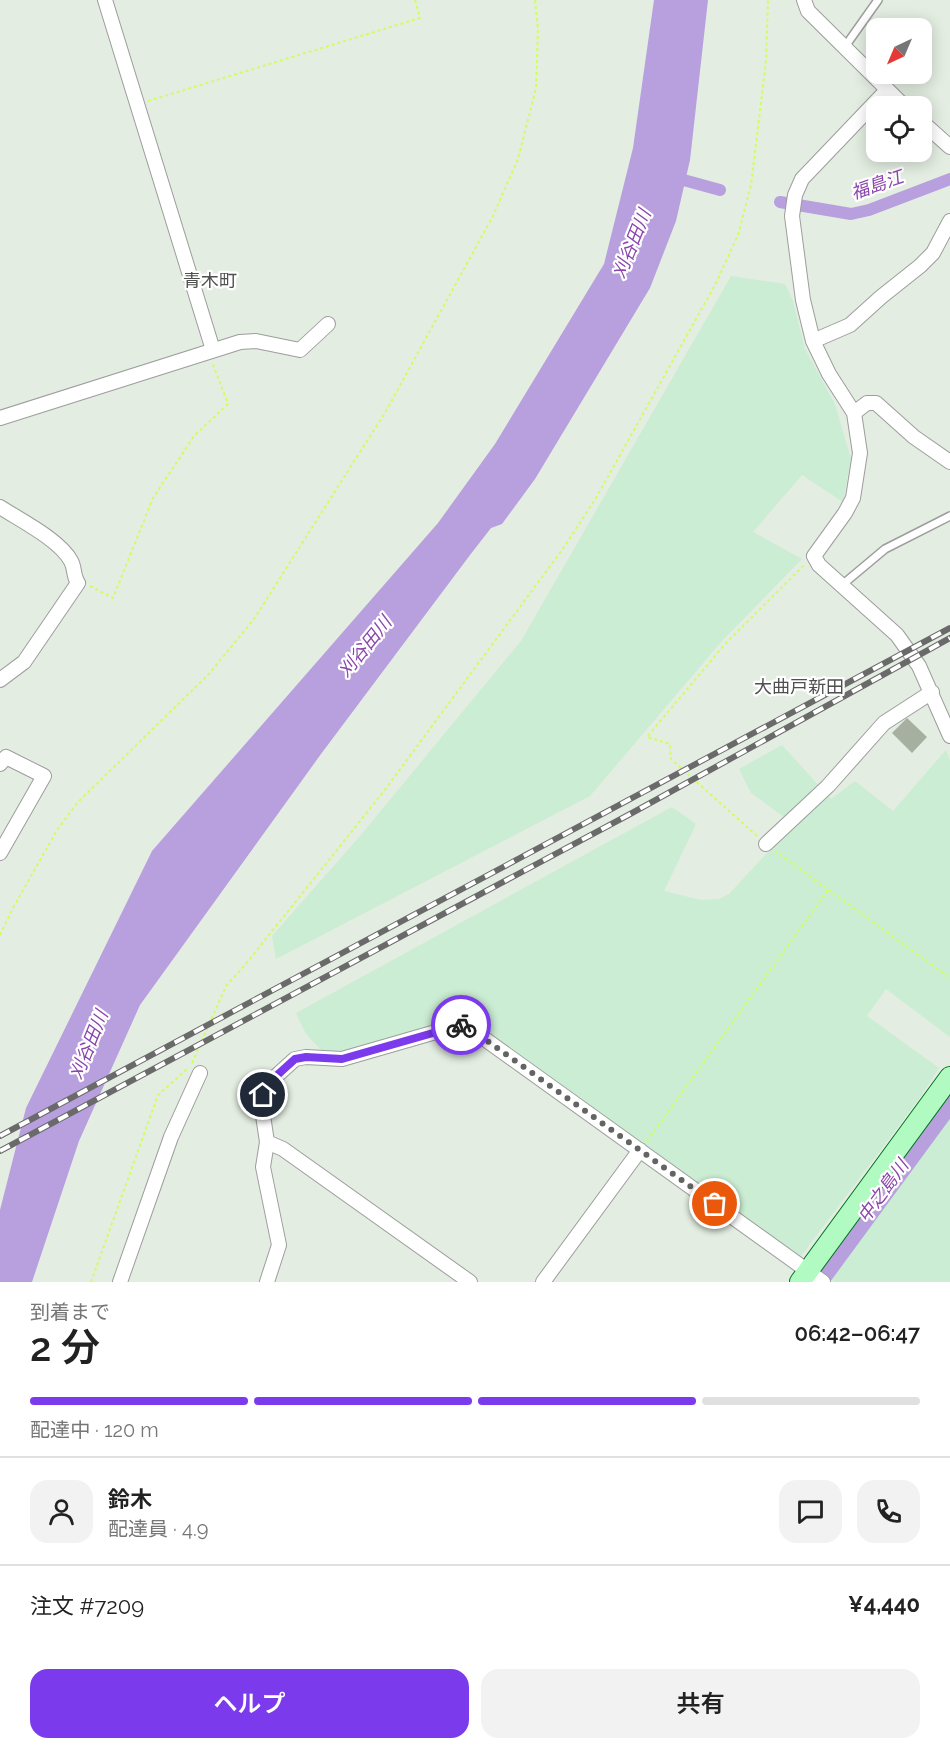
<!DOCTYPE html>
<html lang="ja">
<head>
<meta charset="utf-8">
<style>
	:root { --surface:#fff; --page:#f2f2f2; --text:#222; --muted:#767676; --line:#e0e0e0; --accent:#7c3aed }
	body { margin:0; font-family:Raleway,"Noto Sans JP",sans-serif; background:var(--page); color:var(--text); height:100vh; display:flex; flex-direction:column; font-size:22px; white-space:nowrap }
	* { box-sizing:border-box; margin:0 }
	p { font-size:20px; color:var(--muted) }
	.icon { flex:none; width:33px; height:33px; fill:none; stroke:currentColor; stroke-width:2; stroke-linecap:round; stroke-linejoin:round }
	.map { position:relative; height:1282px; overflow:hidden }
	.sheet { display:flex; flex-direction:column; background:var(--surface); flex:1 }
	.sheet>* { flex:none }
	.needle { width:39px; rotate:224deg }
	.fabs { position:absolute; left:866px; top:18px; display:grid; gap:12px }
	.fabs a { display:grid; place-items:center; width:66px; height:66px; border-radius:12px; background:var(--surface); box-shadow:0 3px 15px #0003; font-size:30px }
	.pin { position:absolute; display:grid; place-items:center; width:51px; height:51px; color:#fff; margin:-26px; border:3px solid #fff; border-radius:50%; box-shadow:0 2px 6px #0007 }
	.courier { position:absolute; display:grid; place-items:center; width:60px; height:60px; margin:-30px; border:4px solid #7c3aed; border-radius:50%; background:#fff; color:#222; box-shadow:0 2px 8px #0007 }
	.head em { font-style:normal; font-weight:600 }
	.head div { display:flex; flex-direction:column-reverse }
	.head { display:flex; align-items:center; justify-content:space-between; height:102px; padding:0 30px }
	h1 { font-size:39px; font-weight:600; line-height:45px }
	.bar { display:grid; grid-template-columns:repeat(4,1fr); gap:9px 6px; align-content:center; height:72px; padding:0 30px }
	.bar i { height:8px; border-radius:4px; background:var(--line) }
	.bar .active { background:var(--accent) }
	.bar p { grid-column:span 4 }
	.line { display:flex; align-items:center; gap:15px; padding:0 30px; border-top:2px solid var(--line) }
	.line div { flex:1 }
	.round { display:grid; place-items:center; flex:none; width:63px; height:63px; border-radius:18px; background:var(--page) }
	.button { display:flex; gap:12px; margin-top:auto; padding:12px 30px }
	.button a { flex:1; height:69px; border-radius:18px; background:var(--accent); color:#fff; font-size:24px; font-weight:600; line-height:69px; text-align:center }
	.button a+a { background:var(--page); color:var(--text) }
	.map>svg:first-child { display:block }
</style>
</head>
<body>
<div class="map">
<svg width="950" height="1282" viewBox="0 0 950 1282">
	<rect width="100%" height="100%" fill="#e3ede1"/>
	<path fill="#cbedd3" d="M731 276 785 284 793 301 805 349 835 404 851 459 843 502 802 475 753 532 802 559 722 641 590 796 276 959 272 936 360 836 521 641Z
		M782 745 831 799 855 781 893 811 946 750 950 760V1037L886 989 867 1016 939 1068 919 1099 801 1256 460 1015 391 1039 342 1051 321 1050 306 1034 296 1013 672 807 696 824 664 891 701 900 719 899 729 894 794 824 751 793 739 769Z
		M950 1112V1282H835L828 1277Z"/>
	<path fill="#b89fdd" d="M654 0H708L690 160 676 221 650 288 535 479 502 524 491 528 470 555 321 754 140 1005 79 1141 32 1282H0V1210L26 1108 152 851 438 523 495 444 604 264 633 148Z"/>
	<g fill="none" stroke-linecap="round" stroke-linejoin="round">
		<path stroke="#b89fdd" stroke-width="12" d="M669 176 720 190
			M780 202 851 214 869 210 950 179"/>
		<path stroke="#b89fdd" stroke-width="21" d="M817 1282 950 1101"/>
	</g>
	<path fill="#a6afa0" d="M907 718 927 737 912 753 892 733Z"/>
	<g fill="none" stroke-linecap="round" stroke-linejoin="round">
		<g stroke="#9d9d9d" stroke-width="10">
			<path id="lane" d="M844 48 878 0
				M842 585 885 549 950 516"/>
		</g>
		<g stroke="#9d9d9d" stroke-width="16">
			<path id="street" d="M105 0 213 350
				M804 0 808 11 904 106
				M887 90 802 179 795 195 792 216 803 300 813 341 829 374 854 413 860 453 853 498 845 513 814 556 819 565 897 635 919 666 950 736
				M921 121 950 147
				M813 341 850 325 881 297 920 266 933 253 950 221
				M854 413 867 403H876L914 437 950 462
				M0 418 240 342 256 341 300 350 328 324
				M0 507C20 520 60 540 71 561 75 568 73 576 78 583L24 662 0 680
				M0 764 6 757 44 776 0 853
				M766 844 828 786 884 723 932 692
				M267 1142 283 1149 470 1282
				M120 1282 171 1137 200 1073
				M267 1282 279 1245 263 1167 267 1142 262 1109 263 1095 274 1078 295 1059 306 1057 342 1059 460 1025 468 1027 823 1282
				M543 1282 640 1150"/>
		</g>
		<g stroke="#027322" stroke-width="22">
			<path id="secondary" d="M800 1282 950 1077"/>
		</g>
		<path stroke="#d2fd62" stroke-width="2" stroke-dasharray="3 3" stroke-linecap="butt" d="M148 101 420 18 415 0
			M90 586 113 598 153 498 194 436 228 404 212 362
			M757 836 671 759 670 744 647 737 725 644 804 565
			M775 851 950 978
			M0 935 13 908 57 830 78 802 209 674 254 619 386 411 493 216 518 159 536 88 538 29 535 0
			M192 1063 226 986 245 965 384 791 562 550 596 498 715 285 738 235 751 185 766 61 768 0
			M647 1141 828 890
			M91 1282 158 1095 187 1069"/>
		<use href="#lane" stroke="#fff" stroke-width="7"/>
		<use href="#street" stroke="#fff" stroke-width="14"/>
		<use href="#secondary" stroke="#b1fbc2" stroke-width="20"/>
		<g stroke="#6a6a6a" stroke-width="6">
			<path id="rail" d="M0 1136 950 628
				M0 1151 632 813 950 638"/>
		</g>
		<use href="#rail" stroke="#fff" stroke-width="4" stroke-dasharray="11" stroke-linecap="butt"/>
	</g>
	<g fill="none" stroke-linecap="round" stroke-linejoin="round">
		<path stroke="#626561" stroke-width="6" stroke-dasharray="0 10.8" d="M461 1025 468 1027 715 1204"/>
		<path stroke="#7c3aed" stroke-width="8" d="M263 1095 274 1078 295 1059 306 1057 342 1059 461 1025"/>
	</g>
	<g text-anchor="middle" stroke-width="4.5" stroke-linejoin="round" paint-order="stroke">
		<g font-size="18" font-style="italic" fill="#8b46ad" stroke="#fff">
			<text transform="translate(877 185) rotate(-19)" y="6">福島江</text>
			<text transform="translate(632 244) rotate(-68)" y="6">刈谷田川</text>
			<text transform="translate(365 647) rotate(-51)" y="6">刈谷田川</text>
			<text transform="translate(89 1045) rotate(-68)" y="6">刈谷田川</text>
			<text transform="translate(883 1191) rotate(-54)" y="6">中之島川</text>
		</g>
		<g font-size="18" fill="#4f4f4f" stroke="#fff">
			<text x="210" y="287">青木町</text>
			<text x="799" y="693">大曲戸新田</text>
		</g>
	</g>
</svg>
<div class="fabs">
<a><svg class="needle" viewBox="-14 -14 28 28"><path d="M0-13l5 13h-10z" fill="#e53935"/><path d="M0 13l5-13h-10z" fill="#767676"/></svg></a>
<a><svg class="icon" aria-label="locate" viewBox="0 0 24 24"><circle cx="12" cy="12" r="6"/><path d="M12 2v4M12 18v4M2 12h4M18 12h4"/></svg></a>
</div>
<div class="pin" style="left:715px;top:1204px;background:#ea580c"><svg class="icon" aria-label="bag" viewBox="0 0 24 24"><path d="M5 8h14l-1 12H6zM9 8a3 3 0 0 1 6 0"/></svg></div>
<div class="pin" style="left:263px;top:1095px;background:#1f2937"><svg class="icon" aria-label="home" viewBox="0 0 24 24"><path d="M3 11l9-7 9 7M6 9v11h12V9"/></svg></div>
<div class="courier" style="left:461px;top:1025px"><svg class="icon" aria-label="bike" viewBox="0 0 24 24"><circle cx="6" cy="16" r="4"/><circle cx="18" cy="16" r="4"/><path d="M6 16l4-8h5l3 8M10 8l3 8H6M13 5h3"/></svg></div>
</div>
<section class="sheet">
<div class="head"><div><h1>2 分</h1><p>到着まで</p></div><em>06:42–06:47</em></div>
<div class="bar"><i class="active"></i><i class="active"></i><i class="active"></i><i></i><p>配達中 · 120 m</p></div>
<div class="line" style="height:108px"><a class="round"><svg class="icon" aria-label="person" viewBox="0 0 24 24"><circle cx="12" cy="8" r="4"/><path d="M4 21q1-7 8-7t8 7"/></svg></a><div><b>鈴木</b><p>配達員 · 4.9</p></div><a class="round"><svg class="icon" aria-label="chat" viewBox="0 0 24 24"><path d="M4 5h16v11H9l-5 4z"/></svg></a><a class="round"><svg class="icon" aria-label="phone" viewBox="0 0 24 24"><path d="M5 4h4l2 5-3 2q2 4 5 5l2-3 5 2v4C11 20 4 13 5 4z"/></svg></a></div>
<div class="line" style="height:78px"><div>注文 #7209</div><b>¥4,440</b></div>
<div class="button"><a>ヘルプ</a><a>共有</a></div>
</section>
</body>
</html>
